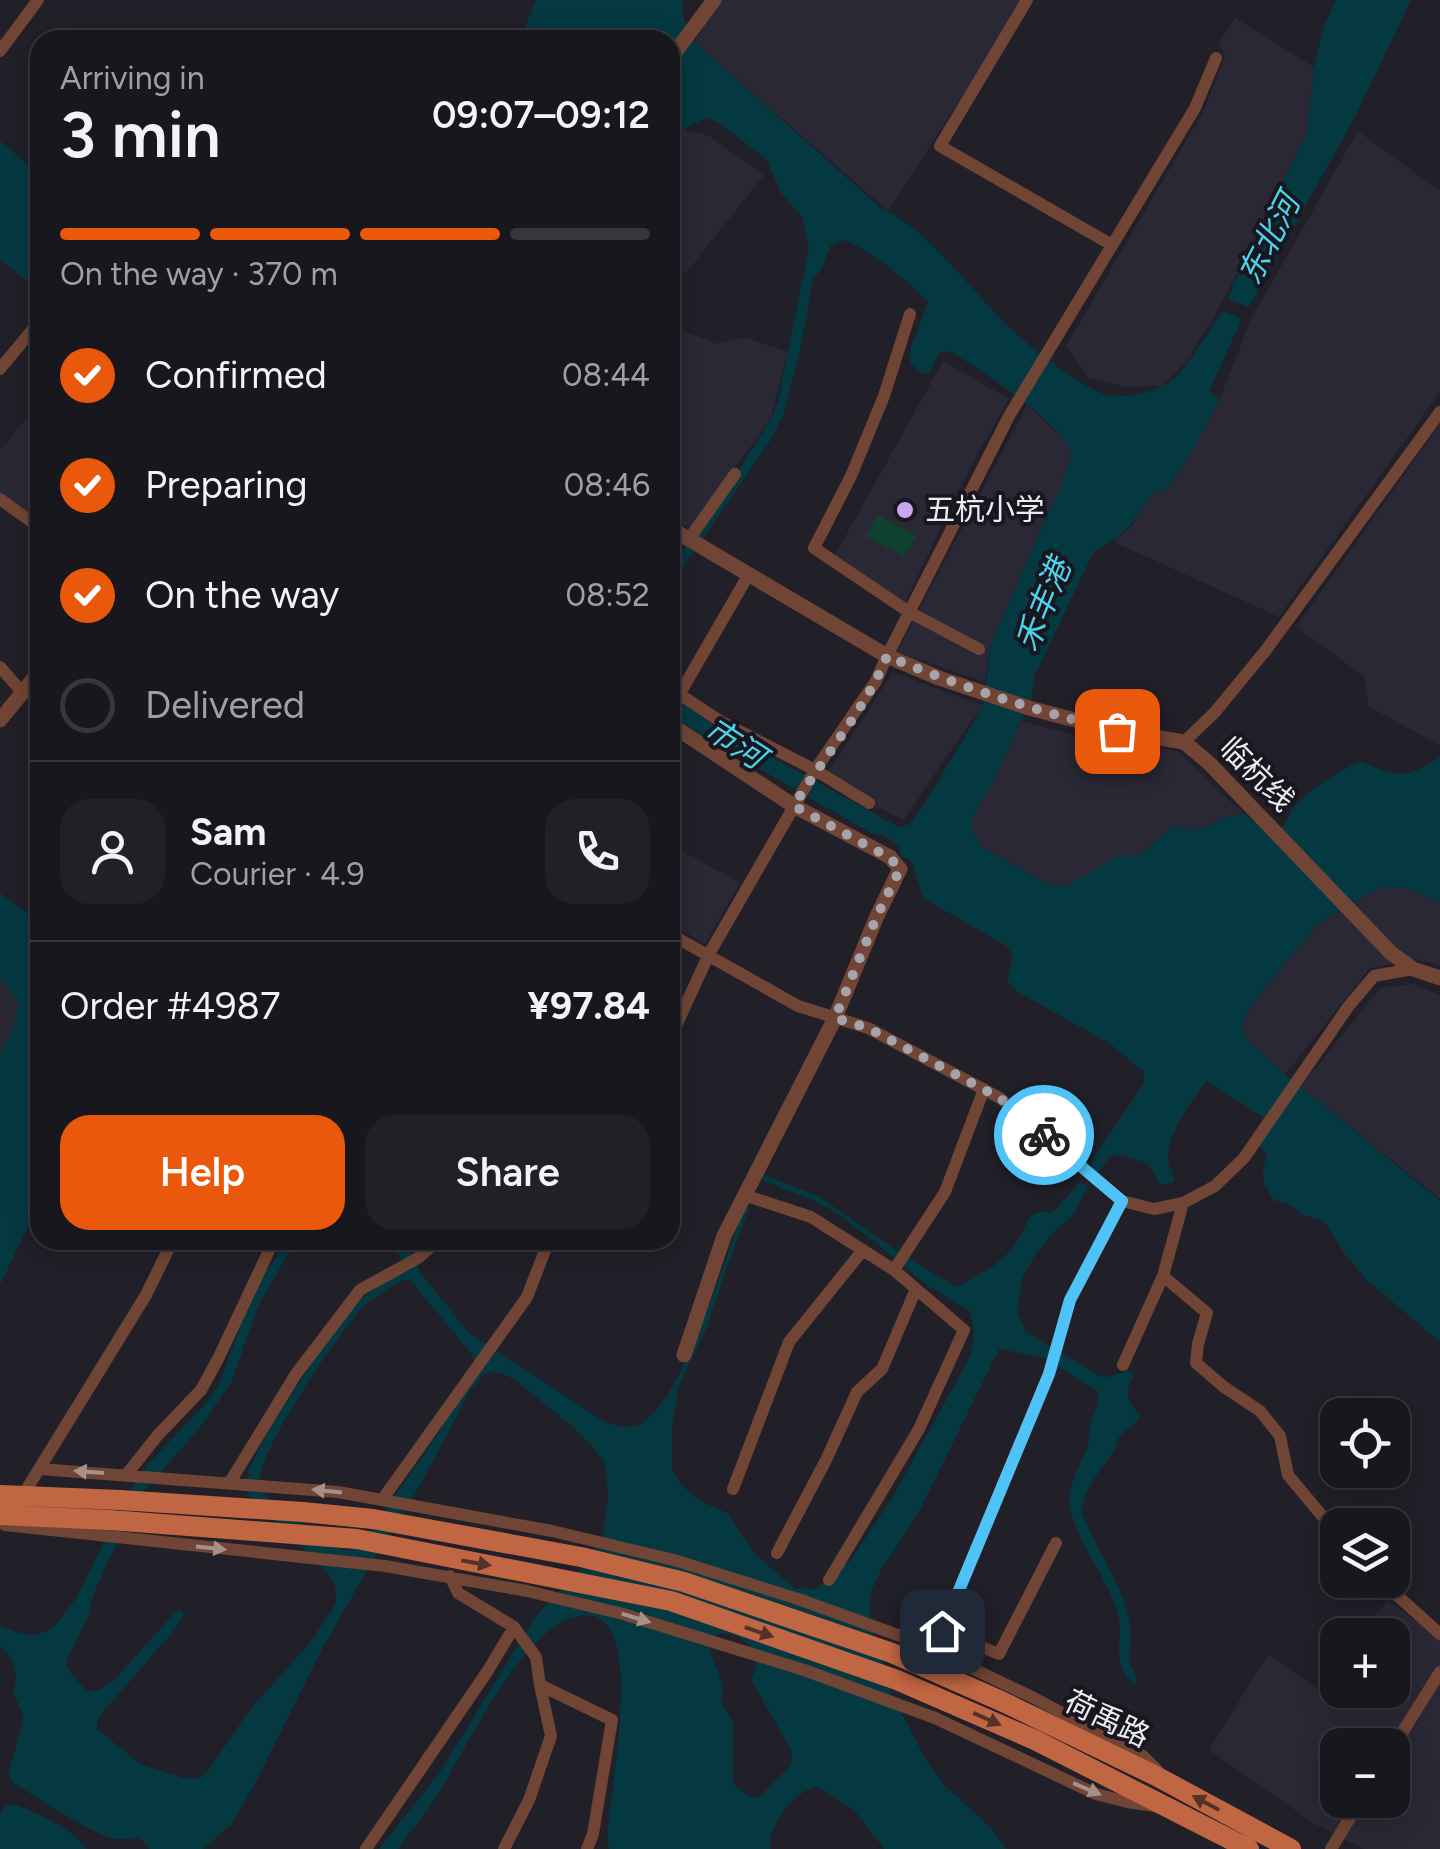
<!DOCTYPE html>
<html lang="en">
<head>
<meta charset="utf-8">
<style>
	:root { --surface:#19171e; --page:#222027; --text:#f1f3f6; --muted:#9f9fa4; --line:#37363c; --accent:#ea580c }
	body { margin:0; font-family:Figtree,"Noto Sans SC",sans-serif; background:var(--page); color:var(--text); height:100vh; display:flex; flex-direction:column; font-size:38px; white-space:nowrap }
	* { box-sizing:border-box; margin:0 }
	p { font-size:32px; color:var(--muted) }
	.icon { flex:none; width:55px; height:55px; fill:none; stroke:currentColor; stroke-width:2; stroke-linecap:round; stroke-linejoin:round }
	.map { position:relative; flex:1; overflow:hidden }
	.side { position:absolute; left:30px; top:30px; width:650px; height:1220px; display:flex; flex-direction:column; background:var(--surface); border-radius:30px; box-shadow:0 5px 25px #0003,0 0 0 2px var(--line) }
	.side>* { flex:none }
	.buttons { position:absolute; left:1320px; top:1398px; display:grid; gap:20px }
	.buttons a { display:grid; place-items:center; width:90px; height:90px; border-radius:20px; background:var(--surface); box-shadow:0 5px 25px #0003,0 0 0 2px var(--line); font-size:50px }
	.pin { position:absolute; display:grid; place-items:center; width:85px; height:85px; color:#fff; margin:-42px; border-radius:20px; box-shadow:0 5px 15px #0006 }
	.courier { position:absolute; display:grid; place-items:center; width:100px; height:100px; margin:-50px; border:8px solid #4fc3f7; border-radius:50%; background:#fff; color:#222; box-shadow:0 2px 12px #0007 }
	.summary em { font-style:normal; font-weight:600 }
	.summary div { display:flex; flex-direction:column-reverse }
	.summary { display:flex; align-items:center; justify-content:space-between; height:170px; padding:0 30px }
	h1 { font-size:65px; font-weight:600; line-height:75px }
	.bar { display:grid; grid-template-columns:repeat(4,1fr); gap:15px 10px; align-content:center; height:120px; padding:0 30px }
	.bar i { height:12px; border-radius:8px; background:var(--line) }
	.bar .on { background:var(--accent) }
	.bar p { grid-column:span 4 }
	.line { display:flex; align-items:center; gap:25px; padding:0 30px; border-top:2px solid var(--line) }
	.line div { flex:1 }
	.round { display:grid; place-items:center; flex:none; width:105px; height:105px; border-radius:30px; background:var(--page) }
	ol { padding:0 30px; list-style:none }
	li { display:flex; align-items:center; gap:30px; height:110px }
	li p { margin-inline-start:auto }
	li .icon { padding:10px; border-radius:50%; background:var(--accent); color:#fff; stroke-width:4 }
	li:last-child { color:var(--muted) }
	li i { width:55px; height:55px; border:5px solid var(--line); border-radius:50% }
	.button { display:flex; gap:20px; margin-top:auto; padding:20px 30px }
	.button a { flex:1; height:115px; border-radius:30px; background:var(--accent); color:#fff; font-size:40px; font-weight:600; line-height:115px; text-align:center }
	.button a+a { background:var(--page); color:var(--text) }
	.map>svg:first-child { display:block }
</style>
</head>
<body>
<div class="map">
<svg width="1440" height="1849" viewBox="0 0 1440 1849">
	<rect width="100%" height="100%" fill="#211f28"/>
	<path fill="#2b2836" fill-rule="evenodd" d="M721 0H1025L888 211 694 42Z
		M1235 18 1314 67 1307 133 1222 303 1185 364 1162 386 1126 387 1089 378 1066 346 1203 112 1225 56 1219 43Z
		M670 119 684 129 709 136 764 175 686 273 670 262Z
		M1358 131 1440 191V392L1279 617 1114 542 1132 526 1152 493 1167 490 1190 454 1220 399 1250 321Z
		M670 326 718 344 745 337 788 352 770 420 690 529 670 517Z
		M943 361 1009 399 971 466 905 603 835 555Z
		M40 400V528L0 499V451Z
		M1027 405 1067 442 1071 460 1063 478 1061 493 1050 509 991 644 985 682 897 652Z
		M1440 424V744L1439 745 1368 706 1365 677 1296 627Z
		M893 672 983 706 944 760 904 820 869 803 825 777Z
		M1021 721 1107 743 1177 751 1243 813 1221 819 1200 830 1173 827 1135 858 1092 872 1065 887 1046 883 982 847 972 831V818L992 783Z
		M671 845 740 883 705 944 670 923Z
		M1380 887 1407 888 1440 902V966L1417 959 1370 968 1285 1075 1245 1038 1242 1024 1256 998 1318 924Z
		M0 978 19 1003 11 1034 0 1053Z
		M1413 984 1440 995V1199L1316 1099 1300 1088 1380 988Z
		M1388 1600 1440 1640V1849H1364L1315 1824 1209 1750 1268 1654 1323 1693 1337 1670 1338 1690H1392V1635H1359ZM1338 1745H1392V1800H1338Z"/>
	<path fill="#0e412f" d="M878 515 916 536 904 557 866 536Z"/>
	<path fill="#043942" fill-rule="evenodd" d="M536 0H682L685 27 694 42 880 207C926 230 958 273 992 310 1015 336 1069 379 1101 393 1121 402 1157 392 1174 379 1188 367 1211 328 1222 311L1242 319 1209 391 1220 399 1190 455 1166 490 1152 493C1135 521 1125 537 1094 551L1034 677 1032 697 992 784 972 818V831L982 847 1046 883 1065 887 1119 855 1135 858 1173 827 1200 830 1221 819 1243 813 1273 836C1290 824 1285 817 1297 804 1314 786 1337 773 1359 761 1401 776 1401 782 1440 757V902L1407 888 1380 887 1318 924 1256 998 1242 1024 1245 1038 1300 1088 1316 1099 1440 1201V1342L1369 1282 1346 1256 1324 1221 1302 1215 1293 1206 1274 1200 1264 1184 1263 1169 1267 1154 1258 1145 1269 1131 1264 1118 1207 1081C1193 1098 1166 1136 1168 1159 1169 1167 1173 1175 1175 1182L1160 1185 1147 1163 1121 1155 1110 1156 1098 1173 1091 1168 1094 1157 1144 1083 1143 1071 1109 1043 1016 991 1007 981 1013 957 1007 946 923 898 912 862 900 855 899 846 884 835 873 834 707 739 670 713V695L718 728 899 827 910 824 922 808 983 706 991 644 1050 509C1060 495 1060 488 1065 473 1066 471 1071 461 1071 458 1072 427 976 368 950 351L939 353 929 373H921L910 363 911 347 928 302C905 278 875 254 845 240L831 245 822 268 813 280 800 350 783 415 770 441 670 586V569L725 492 770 421 778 402 809 248 802 217 781 193 767 160 718 122 706 118 684 129 670 119 673 92 670 87V40H520Z
		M1336 0H1411L1356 115 1249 307 1228 299 1232 286 1307 133 1314 67 1324 26Z
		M0 141 40 175V292L0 259Z
		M0 893 40 922V1201L0 1285V1053L11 1034 19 1003 0 977Z
		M762 1174 820 1197 893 1248 956 1287C979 1275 1001 1265 1016 1243 1022 1235 1026 1220 1033 1215 1038 1211 1043 1212 1049 1213L1058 1207 1080 1182 1088 1186 1074 1214 1052 1234 1037 1252 1023 1276 1017 1312 1026 1332 1100 1376 1109 1377 1128 1370 1134 1375C1124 1392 1127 1401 1140 1416 1135 1426 1124 1429 1118 1439 1116 1444 1115 1450 1112 1454 1099 1472 1085 1488 1081 1510 1095 1549 1124 1585 1130 1626 1133 1648 1123 1658 1138 1679L1136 1685C1108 1665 1125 1641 1118 1614 1109 1578 1065 1528 1070 1494 1072 1479 1080 1464 1086 1451 1090 1443 1089 1437 1090 1429 1092 1415 1099 1405 1098 1391L1042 1357 999 1349 920 1510 881 1570 871 1591 870 1610 872 1627 892 1694 926 1760 945 1786 989 1826 1007 1849H884L855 1811 817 1786C793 1793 769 1823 770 1849H609L607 1833C613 1778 624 1721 620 1666 619 1648 612 1619 592 1616 530 1607 467 1749 439 1793 427 1813 411 1830 398 1849H379L440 1772 535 1617 584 1566 603 1535 608 1495 605 1463 597 1452 567 1422 515 1380 504 1374 495 1372 484 1374 471 1389 419 1487 366 1572 322 1649 257 1780 231 1825 203 1849H150C138 1831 132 1841 115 1839 96 1836 28 1793 10 1780L9 1772 24 1717 13 1693 16 1680 15 1669 9 1655 0 1646V1625C41 1645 52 1633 76 1598L131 1489 148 1464 206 1403 219 1384 254 1290 287 1240H296L258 1306 232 1381 202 1425 145 1490 106 1566 92 1598 90 1612 67 1660V1668L86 1691 99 1690 113 1681 177 1610 182 1611 184 1615 176 1628 97 1719V1729L142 1765 184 1778H199L208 1771 248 1712 309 1644 331 1611 336 1603V1591L333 1581 323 1568 248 1495 245 1484 249 1468 273 1423 321 1349 361 1299 405 1268 392 1240H405L420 1272 469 1333 605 1422C618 1426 631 1431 642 1423 686 1394 724 1259 744 1208L750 1207 729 1261 707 1327 678 1387 672 1429V1468L680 1484 699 1500 727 1513 755 1554 794 1588 816 1589 850 1561 893 1496 971 1355 974 1331 970 1311 928 1286 875 1242 835 1212 817 1202 766 1182 760 1179ZM403 1280H410L467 1348 474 1358V1367L439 1433 359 1546C351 1552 344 1551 335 1547L267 1497C263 1491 261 1490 260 1483 256 1453 336 1338 358 1313 370 1299 387 1289 403 1280ZM721 1633C742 1635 745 1640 757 1656L756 1668 751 1679 792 1752 791 1765 759 1797 751 1798 733 1784V1723L721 1701C728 1676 706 1659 711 1638Z
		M15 1805C37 1812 74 1830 87 1849H0V1816L4 1806Z"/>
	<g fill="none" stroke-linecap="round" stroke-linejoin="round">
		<path stroke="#714535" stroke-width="12" d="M1027 0 940 146 1112 245
			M0 51 38 0
			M910 314 884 396 851 476 814 548 909 612 979 649
			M0 369 33 329
			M0 499 40 528
			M689 539 735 474
			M0 667 23 693
			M670 688 720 721 815 770 869 803
			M679 695 749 574
			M1184 742 1215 712 1266 650 1440 412
			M670 934 798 1006 868 1028 1000 1098 1122 1201 1154 1209 1183 1203 1215 1186 1244 1158 1348 1007 1374 976 1413 969
			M670 1039 709 954 815 770 876 681 887 656 1009 416 1195 108 1216 58
			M744 1195 811 1217 894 1270 964 1330 919 1429 829 1580
			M894 1270 945 1192 984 1089
			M1163 1276 1207 1313 1198 1344 1196 1363 1224 1387 1260 1411 1280 1436 1288 1475 1338 1535
			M1123 1365 1163 1276 1183 1203
			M40 1469 338 1492 552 1531 674 1560 798 1599 917 1642 1032 1697 1143 1756 1157 1770
			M126 1475 158 1435 201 1390 218 1359 274 1240
			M230 1482 296 1374 360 1290 418 1258 439 1240
			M733 1489 789 1342 863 1250
			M20 1500 146 1295 173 1240
			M382 1500 527 1297 549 1240
			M5 1525 385 1566 527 1591 623 1614 804 1670 935 1718 1096 1794 1127 1802 1155 1806
			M1056 1543 999 1654 942 1631 1049 1374 1070 1300 1122 1201
			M777 1553 826 1460 857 1392 882 1369 916 1289
			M450 1576 458 1593 514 1627 536 1657 540 1685 612 1720 593 1834 587 1849
			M1380 1580 1440 1634
			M1392 1749 1440 1672
			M366 1849 487 1672 514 1627
			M504 1849 529 1800 551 1736 540 1685
			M1331 1849 1361 1800"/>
		<path stroke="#714535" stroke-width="15" d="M670 59 714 0
			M670 528 887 656 939 678 1029 708 1117 731 1184 742 1209 763 1391 953 1413 969 1440 978
			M0 720 40 671
			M670 724 794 806 890 857 900 869 877 916 835 1018 724 1236 684 1355"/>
		<path stroke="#c16643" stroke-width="20" d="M120 1500 303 1512 373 1519 581 1557 684 1582 892 1653 1001 1701 1156 1776 1291 1849
			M110 1520 357 1539 671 1601 897 1680 1035 1740 1249 1849"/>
		<path stroke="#c16643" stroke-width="20" d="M0 1495 120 1500
			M0 1515 110 1520"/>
	</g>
	<defs><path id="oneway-solid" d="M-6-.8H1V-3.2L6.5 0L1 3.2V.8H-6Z" transform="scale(2.5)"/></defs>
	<g fill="#a8908a">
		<use href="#oneway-solid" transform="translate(89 1472) rotate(-176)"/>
		<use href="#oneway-solid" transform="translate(327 1491) rotate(-174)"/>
		<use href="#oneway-solid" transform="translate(211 1548) rotate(6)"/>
		<use href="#oneway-solid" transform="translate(636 1618) rotate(17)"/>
		<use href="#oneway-solid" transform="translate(1087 1789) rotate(23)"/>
	</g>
	<g fill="#53322c">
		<use href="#oneway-solid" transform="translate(476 1563) rotate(10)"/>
		<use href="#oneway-solid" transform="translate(759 1632) rotate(19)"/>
		<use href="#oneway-solid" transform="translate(987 1719) rotate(24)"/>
		<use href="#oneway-solid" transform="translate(1206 1803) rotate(-152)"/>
	</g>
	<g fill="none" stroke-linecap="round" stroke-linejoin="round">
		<path stroke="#a5a4ab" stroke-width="10" stroke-dasharray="0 18" d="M1044 1135 1000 1098 868 1028 835 1018 877 916 900 869 890 858 794 806C824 756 865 710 887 656 962 688 1038 711 1117 731"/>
		<path stroke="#4fc3f7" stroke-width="12" d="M942 1631 1049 1374 1070 1300 1122 1201 1044 1135"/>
	</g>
	<circle fill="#c9a5ee" stroke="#18161f" stroke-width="4" cx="905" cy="510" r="10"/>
	<g text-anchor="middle" stroke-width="8" stroke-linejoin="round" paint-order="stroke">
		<g font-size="30" fill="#ecebf1" stroke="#18161f" text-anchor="start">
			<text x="925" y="520">五杭小学</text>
		</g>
		<g font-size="30" fill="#ecebf1" stroke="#18161f">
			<text transform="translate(1257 774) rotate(45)" y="10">临杭线</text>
			<text transform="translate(1107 1719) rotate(26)" y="10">荷禹路</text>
		</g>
		<g font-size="32" font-style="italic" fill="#4dd2eb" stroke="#18161f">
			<text transform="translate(1269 239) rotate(-63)" y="11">东北河</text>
			<text transform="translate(1043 605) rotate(-68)" y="11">禾丰港</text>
			<text transform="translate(735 743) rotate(33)" y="11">市河</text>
		</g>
	</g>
</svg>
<div class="buttons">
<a><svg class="icon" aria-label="locate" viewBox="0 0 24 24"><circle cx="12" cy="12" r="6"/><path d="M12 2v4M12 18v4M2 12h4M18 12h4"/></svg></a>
<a><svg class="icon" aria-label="layers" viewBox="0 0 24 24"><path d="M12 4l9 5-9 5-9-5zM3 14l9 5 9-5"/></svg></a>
<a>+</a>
<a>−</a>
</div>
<div class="pin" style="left:1117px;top:731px;background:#ea580c"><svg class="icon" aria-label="bag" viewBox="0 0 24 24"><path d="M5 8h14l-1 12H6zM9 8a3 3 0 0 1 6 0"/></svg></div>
<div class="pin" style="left:942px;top:1631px;background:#1f2937"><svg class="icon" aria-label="home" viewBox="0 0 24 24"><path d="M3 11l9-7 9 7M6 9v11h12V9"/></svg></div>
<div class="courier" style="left:1044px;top:1135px"><svg class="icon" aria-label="bike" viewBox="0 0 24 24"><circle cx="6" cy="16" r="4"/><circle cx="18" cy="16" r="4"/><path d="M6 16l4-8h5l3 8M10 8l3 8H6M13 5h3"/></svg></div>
<section class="side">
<div class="summary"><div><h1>3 min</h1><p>Arriving in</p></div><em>09:07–09:12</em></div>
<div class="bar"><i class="on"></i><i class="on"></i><i class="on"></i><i></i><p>On the way · 370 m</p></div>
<ol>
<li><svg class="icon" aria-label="check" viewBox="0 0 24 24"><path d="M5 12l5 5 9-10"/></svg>Confirmed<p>08:44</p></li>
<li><svg class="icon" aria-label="check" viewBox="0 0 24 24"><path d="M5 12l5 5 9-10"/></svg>Preparing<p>08:46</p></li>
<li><svg class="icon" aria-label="check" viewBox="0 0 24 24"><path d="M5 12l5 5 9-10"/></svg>On the way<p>08:52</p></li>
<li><i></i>Delivered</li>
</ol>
<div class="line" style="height:180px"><a class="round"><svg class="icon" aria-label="person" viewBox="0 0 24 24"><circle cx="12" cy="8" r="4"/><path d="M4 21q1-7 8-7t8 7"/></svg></a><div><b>Sam</b><p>Courier · 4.9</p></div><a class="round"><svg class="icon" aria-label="phone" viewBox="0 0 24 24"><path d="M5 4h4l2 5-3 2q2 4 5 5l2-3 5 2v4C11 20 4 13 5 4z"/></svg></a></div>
<div class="line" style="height:130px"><div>Order #4987</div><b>¥97.84</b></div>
<div class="button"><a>Help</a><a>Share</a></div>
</section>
</div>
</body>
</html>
